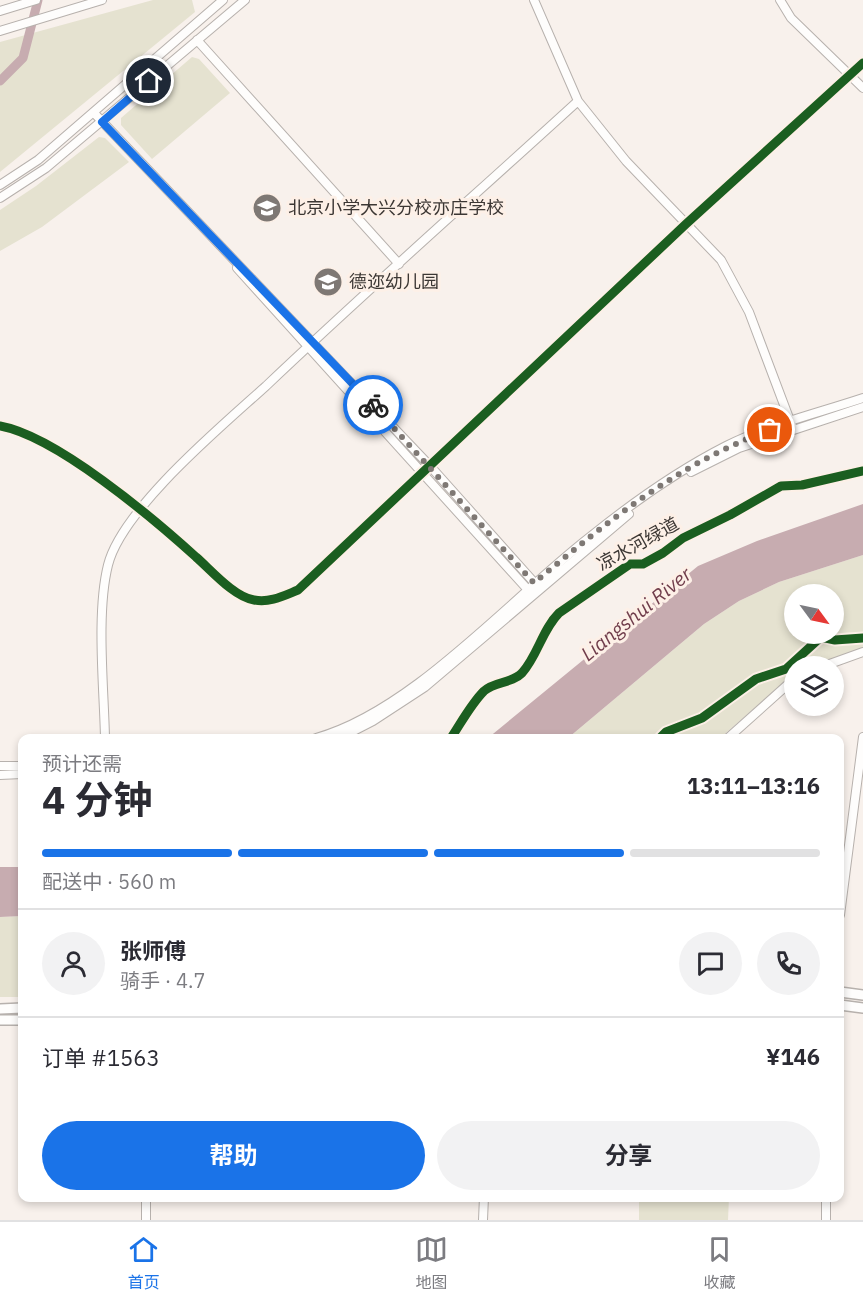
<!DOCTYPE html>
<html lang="zh">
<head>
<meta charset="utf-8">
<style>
	:root { --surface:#fff; --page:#f2f2f3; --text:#2b2b33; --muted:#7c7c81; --line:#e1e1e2; --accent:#1a73e8 }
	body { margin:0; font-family:"IBM Plex Sans","Noto Sans SC",sans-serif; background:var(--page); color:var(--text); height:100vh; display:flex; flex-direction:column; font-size:22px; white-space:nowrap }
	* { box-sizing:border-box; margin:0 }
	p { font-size:20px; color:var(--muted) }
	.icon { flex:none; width:33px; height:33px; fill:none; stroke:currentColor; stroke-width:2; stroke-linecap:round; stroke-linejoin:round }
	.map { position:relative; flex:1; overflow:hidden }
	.details { position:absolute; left:18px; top:734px; width:826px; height:468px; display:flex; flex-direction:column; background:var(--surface); border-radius:12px; box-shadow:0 3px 9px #0003 }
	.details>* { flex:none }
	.needle { width:39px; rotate:123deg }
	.buttons { position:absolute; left:784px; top:584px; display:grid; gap:12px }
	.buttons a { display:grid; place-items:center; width:60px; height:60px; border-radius:50%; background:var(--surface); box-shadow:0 3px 9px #0003; font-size:30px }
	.pin { position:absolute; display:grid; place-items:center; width:51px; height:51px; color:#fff; margin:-26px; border:3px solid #fff; border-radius:50%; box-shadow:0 2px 6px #0007 }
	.courier { position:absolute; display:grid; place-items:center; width:60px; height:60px; margin:-30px; border:4px solid #1a73e8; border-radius:50%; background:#fff; color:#222; box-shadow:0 2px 8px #0007 }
	.head em { font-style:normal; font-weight:700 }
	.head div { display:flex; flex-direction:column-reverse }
	.head { display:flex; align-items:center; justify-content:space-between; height:102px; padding:0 24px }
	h1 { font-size:39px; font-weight:700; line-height:45px }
	.bar { display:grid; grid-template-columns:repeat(4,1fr); gap:9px 6px; align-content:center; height:72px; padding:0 24px }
	.bar i { height:8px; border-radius:4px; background:var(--line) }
	.bar .selected { background:var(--accent) }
	.bar p { grid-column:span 4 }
	.line { display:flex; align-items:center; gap:15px; padding:0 24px; border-top:2px solid var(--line) }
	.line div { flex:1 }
	.round { display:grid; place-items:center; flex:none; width:63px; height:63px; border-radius:32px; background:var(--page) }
	.button { display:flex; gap:12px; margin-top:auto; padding:12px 24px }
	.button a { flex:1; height:69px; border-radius:36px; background:var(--accent); color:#fff; font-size:24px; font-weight:700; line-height:69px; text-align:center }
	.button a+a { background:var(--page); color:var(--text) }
	.tab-bar { display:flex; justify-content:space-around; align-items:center; height:84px; border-top:2px solid var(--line); background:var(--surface); font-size:16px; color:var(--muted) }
	.tab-bar a { display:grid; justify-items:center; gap:3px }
	.tab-bar .selected { color:var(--accent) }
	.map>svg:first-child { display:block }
</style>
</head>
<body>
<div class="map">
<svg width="863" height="1220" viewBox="0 0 863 1220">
	<rect width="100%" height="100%" fill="#f8f1ec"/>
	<path fill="#e5e2d0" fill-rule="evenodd" d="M153 0H192L195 12 0 172V42Z
		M192 57 199 59 230 93 152 159 121 125V118Z
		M99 137 105 138 129 162 42 227 0 251V210L36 186Z
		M863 555V648L810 666H795V673L720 738H568L704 624 739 601 779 582ZM795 594H834V633H795Z
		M22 916V997H0V917Z
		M639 1197H729L728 1220H639Z"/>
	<path fill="#c7acb0" d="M863 504V555L779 582 739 601 704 624 568 738H488L698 566 757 541Z
		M0 867H22V916L0 917Z"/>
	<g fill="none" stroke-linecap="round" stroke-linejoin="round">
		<path stroke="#c7acb0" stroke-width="9" d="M0 81 23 58 38 0"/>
		<g stroke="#b7b1ad" stroke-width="10">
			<path id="minor" d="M534 0 578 101 626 161 721 260 749 312 792 426
				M780 0 791 18 863 88
				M0 11 36 0
				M0 31 102 0
				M197 40 399 264
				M94 113 431 467 540 589
				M0 185 38 160 223 0
				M0 198 46 168 245 0
				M237 268 529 591
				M0 426C56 436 153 518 196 557 211 570 234 597 254 600 270 603 283 596 298 590L686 224 863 63
				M691 472 739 448 863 407
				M824 666 863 652
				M105 738C104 688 96 613 108 565 122 509 222 426 266 386 368 289 474 196 578 101
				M316 738C413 711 510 599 590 537 632 503 677 471 726 446 768 425 818 413 863 398
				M340 738 373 721 425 687 629 514
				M728 738 795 678
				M0 766H22
				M0 775 22 774
				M840 915 863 737
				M146 1220V1197
				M483 1220 484 1197
				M826 1220V1197"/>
		</g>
		<g stroke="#b7b1ad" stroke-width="12">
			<path id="major" d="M840 992 863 995
				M840 1005 863 1008
				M0 1009 22 1008
				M0 1020H22"/>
		</g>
		<use href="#minor" stroke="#fefdfc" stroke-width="8"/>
		<use href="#major" stroke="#fefdfc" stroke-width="9"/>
		<g stroke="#fdf0e7" stroke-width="13">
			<path id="cycleway" d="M0 426C56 436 153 518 196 557 211 570 234 597 254 600 270 603 283 596 298 590L686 224 863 63
				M451 738C461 723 471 704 484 691 495 681 511 684 522 673 538 655 542 630 559 613L630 564H643L663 553 683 538 730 515 781 486 802 485 863 471
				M660 738 666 732 702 718 756 679 786 669 821 637 835 640 863 638"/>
		</g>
		<use href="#cycleway" stroke="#1b5e20" stroke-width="9"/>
	</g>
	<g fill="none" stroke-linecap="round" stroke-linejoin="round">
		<path stroke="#7e7874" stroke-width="6" stroke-dasharray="0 10.8" d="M373 405 534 583C608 521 679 463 770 430"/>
		<path stroke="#1a73e8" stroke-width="8" d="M149 81 102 122 373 405"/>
	</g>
	<defs>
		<g id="school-disc" transform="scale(1.5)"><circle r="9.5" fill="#7e7874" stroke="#fdf0e7"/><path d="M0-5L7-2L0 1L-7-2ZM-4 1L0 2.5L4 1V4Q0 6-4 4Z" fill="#fff"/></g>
	</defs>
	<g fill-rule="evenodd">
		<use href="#school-disc" x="267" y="208"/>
		<use href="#school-disc" x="328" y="282"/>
	</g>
	<g text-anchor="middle" stroke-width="6" stroke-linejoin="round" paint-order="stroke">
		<g font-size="18" fill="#3c3734" stroke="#fdf0e7" text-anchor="start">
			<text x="288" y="214">北京小学大兴分校亦庄学校</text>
			<text x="349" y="288">德迩幼儿园</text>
		</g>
		<g font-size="18" fill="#3c3734" stroke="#fdf0e7">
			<text transform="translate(638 544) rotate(-29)" y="6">凉水河绿道</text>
		</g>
		<g font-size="20" font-style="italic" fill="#713e4c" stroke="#fdf0e7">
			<text transform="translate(636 614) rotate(-39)" y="7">Liangshui River</text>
		</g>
	</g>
</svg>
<div class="buttons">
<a><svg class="needle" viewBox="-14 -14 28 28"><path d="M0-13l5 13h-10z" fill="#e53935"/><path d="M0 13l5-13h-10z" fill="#7c7c81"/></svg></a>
<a><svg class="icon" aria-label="layers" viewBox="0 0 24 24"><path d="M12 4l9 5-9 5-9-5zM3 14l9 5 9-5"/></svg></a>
</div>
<div class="pin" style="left:770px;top:430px;background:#ea580c"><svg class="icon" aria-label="bag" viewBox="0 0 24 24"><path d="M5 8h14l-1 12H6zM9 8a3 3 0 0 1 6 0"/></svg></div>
<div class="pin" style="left:149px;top:81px;background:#1f2937"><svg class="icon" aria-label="home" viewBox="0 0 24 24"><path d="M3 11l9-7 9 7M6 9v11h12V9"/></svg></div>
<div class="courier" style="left:373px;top:405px"><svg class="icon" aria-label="bike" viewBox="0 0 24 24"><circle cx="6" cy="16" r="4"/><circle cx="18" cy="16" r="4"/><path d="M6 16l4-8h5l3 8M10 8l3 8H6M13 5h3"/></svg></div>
<section class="details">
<div class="head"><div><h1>4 分钟</h1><p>预计还需</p></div><em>13:11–13:16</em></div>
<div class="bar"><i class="selected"></i><i class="selected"></i><i class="selected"></i><i></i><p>配送中 · 560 m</p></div>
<div class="line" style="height:108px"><a class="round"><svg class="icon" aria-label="person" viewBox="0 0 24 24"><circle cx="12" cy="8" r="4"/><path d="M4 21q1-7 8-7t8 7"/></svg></a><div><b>张师傅</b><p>骑手 · 4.7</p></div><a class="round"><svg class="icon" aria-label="chat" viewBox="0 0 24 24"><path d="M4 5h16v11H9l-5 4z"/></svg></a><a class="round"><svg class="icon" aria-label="phone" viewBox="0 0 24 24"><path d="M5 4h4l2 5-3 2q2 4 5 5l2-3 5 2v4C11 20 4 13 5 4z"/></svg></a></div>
<div class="line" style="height:78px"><div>订单 #1563</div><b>¥146</b></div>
<div class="button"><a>帮助</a><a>分享</a></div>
</section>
</div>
<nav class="tab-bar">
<a class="selected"><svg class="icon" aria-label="home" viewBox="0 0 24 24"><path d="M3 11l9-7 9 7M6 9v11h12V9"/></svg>首页</a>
<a><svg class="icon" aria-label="map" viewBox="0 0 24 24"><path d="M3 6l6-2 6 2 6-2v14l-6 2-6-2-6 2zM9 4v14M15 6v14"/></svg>地图</a>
<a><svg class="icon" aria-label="saved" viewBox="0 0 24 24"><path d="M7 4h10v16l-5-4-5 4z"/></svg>收藏</a>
</nav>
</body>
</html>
